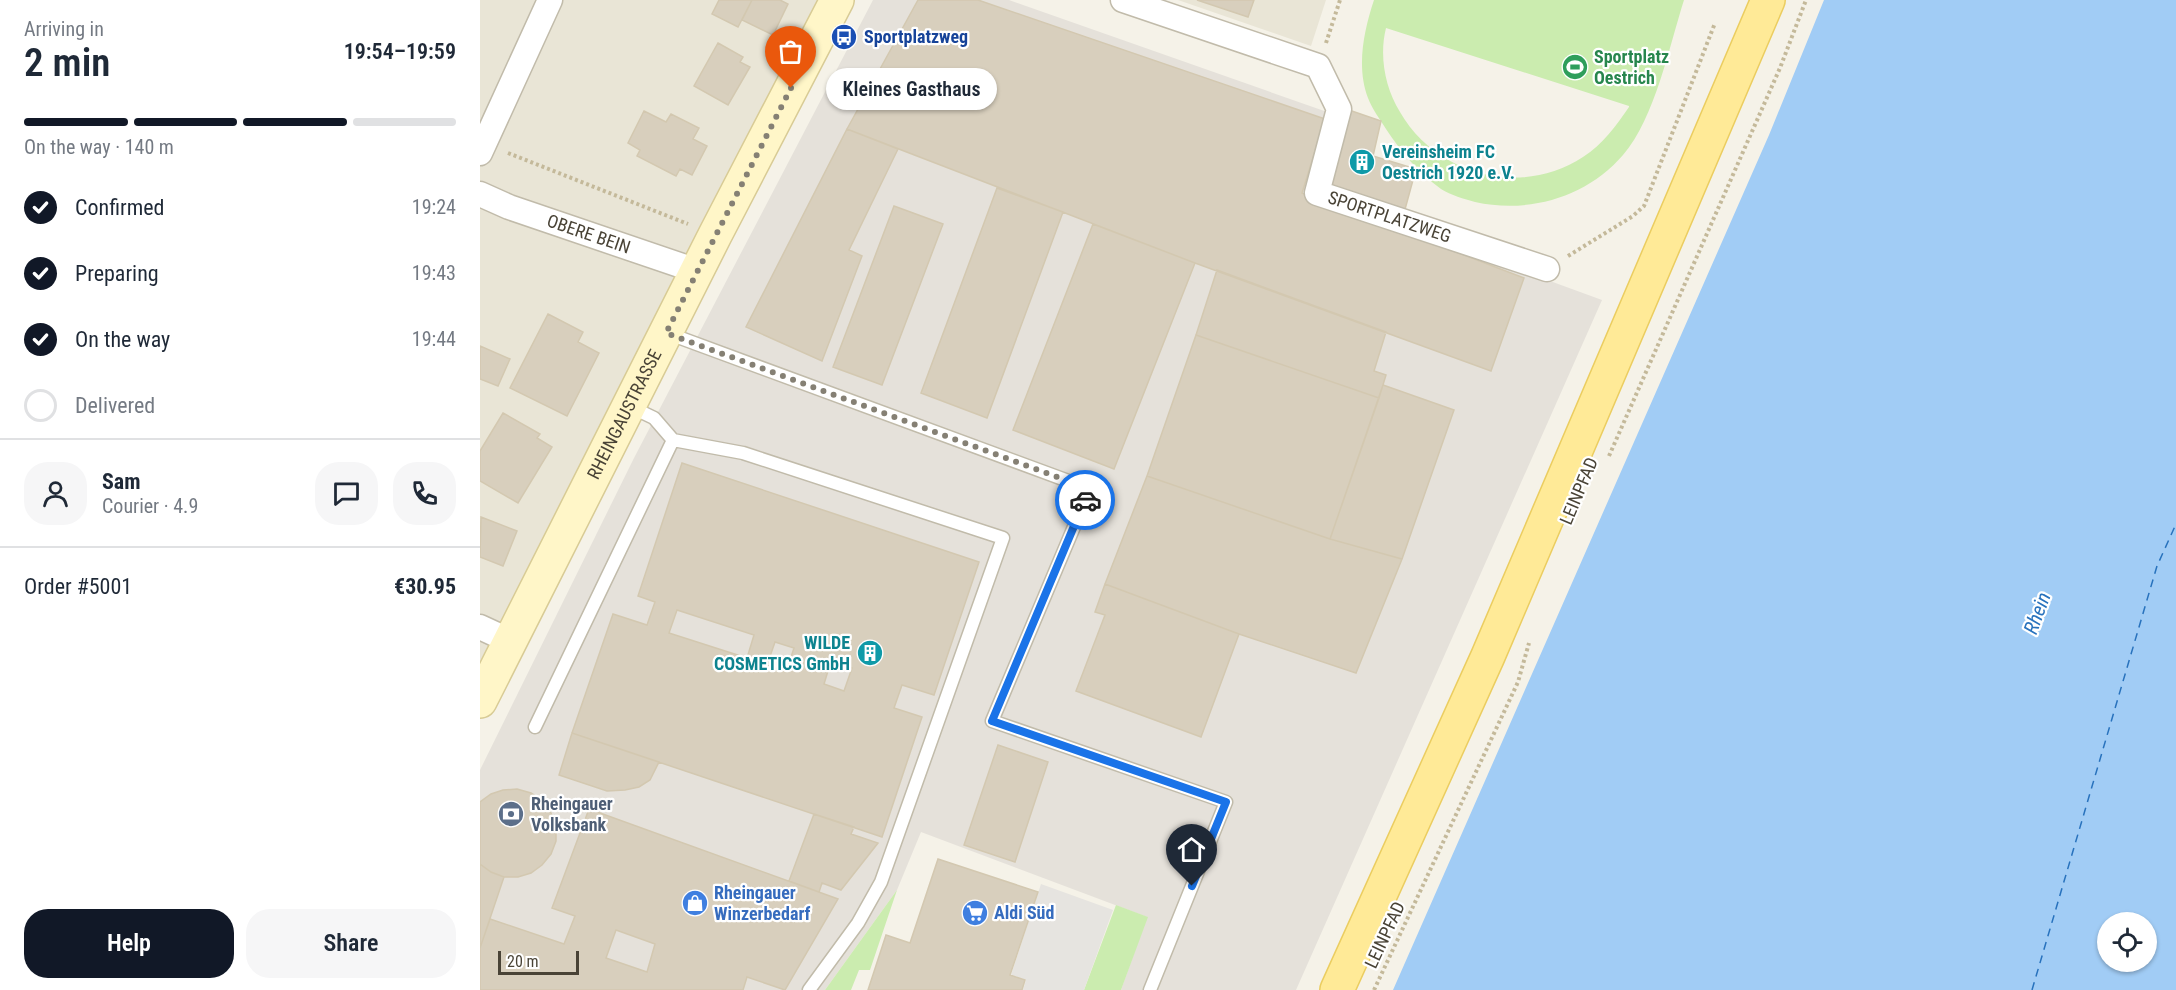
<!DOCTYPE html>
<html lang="en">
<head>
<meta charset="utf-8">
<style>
	:root { --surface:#fff; --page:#f6f6f7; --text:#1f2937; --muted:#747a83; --line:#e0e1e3; --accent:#111827 }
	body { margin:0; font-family:"Roboto Condensed",sans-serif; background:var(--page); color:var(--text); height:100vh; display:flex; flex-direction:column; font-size:22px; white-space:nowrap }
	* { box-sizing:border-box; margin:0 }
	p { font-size:20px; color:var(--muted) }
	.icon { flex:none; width:33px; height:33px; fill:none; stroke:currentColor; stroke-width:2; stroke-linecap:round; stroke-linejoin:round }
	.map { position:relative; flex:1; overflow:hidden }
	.details { display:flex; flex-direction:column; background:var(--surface); width:480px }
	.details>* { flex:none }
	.tools { position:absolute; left:1617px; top:912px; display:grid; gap:12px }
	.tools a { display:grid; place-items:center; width:60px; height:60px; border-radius:50%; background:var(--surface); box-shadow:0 2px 4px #0004; font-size:30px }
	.scale { position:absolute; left:18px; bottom:15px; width:81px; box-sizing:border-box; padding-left:6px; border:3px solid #494336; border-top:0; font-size:16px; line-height:21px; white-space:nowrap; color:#494336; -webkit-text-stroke:4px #fff; paint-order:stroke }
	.pin { position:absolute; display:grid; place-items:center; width:51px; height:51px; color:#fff; margin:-62px -26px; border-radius:50% 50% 50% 0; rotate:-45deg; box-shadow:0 0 6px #0007 }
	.pin .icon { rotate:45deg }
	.courier { position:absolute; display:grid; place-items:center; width:60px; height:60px; margin:-30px; border:4px solid #1a73e8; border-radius:50%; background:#fff; color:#222; box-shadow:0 2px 8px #0007 }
	.bubble { position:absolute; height:42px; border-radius:21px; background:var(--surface); box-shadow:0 2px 4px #0004; font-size:20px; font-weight:600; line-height:42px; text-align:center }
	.headline em { font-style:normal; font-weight:600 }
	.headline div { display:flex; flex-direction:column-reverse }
	.headline { display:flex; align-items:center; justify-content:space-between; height:102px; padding:0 24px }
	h1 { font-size:39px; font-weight:600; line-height:45px }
	.bar { display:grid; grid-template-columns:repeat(4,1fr); gap:9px 6px; align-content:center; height:72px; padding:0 24px }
	.bar i { height:8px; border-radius:4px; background:var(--line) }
	.bar .on { background:var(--accent) }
	.bar p { grid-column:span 4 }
	.line { display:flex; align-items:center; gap:15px; padding:0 24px; border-top:2px solid var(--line) }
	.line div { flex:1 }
	.round { display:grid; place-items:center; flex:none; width:63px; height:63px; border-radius:24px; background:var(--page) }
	ol { padding:0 24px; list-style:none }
	li { display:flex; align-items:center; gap:18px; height:66px }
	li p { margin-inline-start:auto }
	li .icon { padding:6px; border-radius:50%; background:var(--accent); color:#fff; stroke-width:4 }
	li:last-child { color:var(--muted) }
	li i { width:33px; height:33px; border:3px solid var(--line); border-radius:50% }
	.action { display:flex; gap:12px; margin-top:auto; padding:12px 24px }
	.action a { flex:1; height:69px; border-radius:24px; background:var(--accent); color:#fff; font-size:24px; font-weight:600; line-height:69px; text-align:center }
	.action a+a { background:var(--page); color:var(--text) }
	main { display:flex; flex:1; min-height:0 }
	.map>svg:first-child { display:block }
</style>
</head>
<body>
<main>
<section class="details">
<div class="headline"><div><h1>2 min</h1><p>Arriving in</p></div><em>19:54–19:59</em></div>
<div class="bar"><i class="on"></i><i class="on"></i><i class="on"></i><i></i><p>On the way · 140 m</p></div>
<ol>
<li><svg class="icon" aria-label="check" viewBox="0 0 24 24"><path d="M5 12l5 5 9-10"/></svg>Confirmed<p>19:24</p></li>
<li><svg class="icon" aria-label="check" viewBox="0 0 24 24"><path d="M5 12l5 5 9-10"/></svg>Preparing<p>19:43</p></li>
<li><svg class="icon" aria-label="check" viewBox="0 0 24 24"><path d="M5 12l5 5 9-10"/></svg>On the way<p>19:44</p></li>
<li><i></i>Delivered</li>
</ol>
<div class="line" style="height:108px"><a class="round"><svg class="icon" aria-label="person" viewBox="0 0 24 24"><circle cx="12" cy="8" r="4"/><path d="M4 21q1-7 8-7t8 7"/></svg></a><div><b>Sam</b><p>Courier · 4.9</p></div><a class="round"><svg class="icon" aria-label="chat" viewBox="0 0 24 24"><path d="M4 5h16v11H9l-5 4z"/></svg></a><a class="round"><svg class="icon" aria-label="phone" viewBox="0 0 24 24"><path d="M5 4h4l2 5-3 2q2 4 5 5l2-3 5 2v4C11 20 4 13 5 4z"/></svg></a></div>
<div class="line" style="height:78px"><div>Order #5001</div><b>€30.95</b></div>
<div class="action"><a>Help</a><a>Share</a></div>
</section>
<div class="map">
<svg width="1696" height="990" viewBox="0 0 1696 990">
	<rect width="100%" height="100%" fill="#f5f2e8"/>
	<path fill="#e9e5d6" d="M0 0H339L0 683Z
		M698 0H846L831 46Z"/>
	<path fill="#e5e1da" d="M393 0H529L850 113 828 193 1122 300 816 990H641L667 917 441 832 417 890 345 990H0V770L154 458Z"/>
	<path fill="#cbecaf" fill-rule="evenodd" d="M894 0H1204C1189 47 1175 118 1143 155 1107 197 1049 214 995 202 984 199 971 195 961 189 939 173 921 152 906 129 900 119 892 109 888 98 876 67 884 30 894 0ZM906 28 1149 106V107C1136 126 1123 144 1103 157 1041 198 956 175 920 112 905 88 899 56 906 28Z
		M417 890 390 970H379L371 990H345Z
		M636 905 668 917 641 990H604Z"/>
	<path fill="#e6e4e0" d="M561 884 633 910 604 990H543L546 980 531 975Z"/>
	<path fill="#a1ccf5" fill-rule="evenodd" d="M1344 0H1696V990H913L1289 135ZM1628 922H1666V962H1628Z"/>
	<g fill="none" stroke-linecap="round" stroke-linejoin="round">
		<path stroke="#2872bd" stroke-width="1.5" stroke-dasharray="8 6" stroke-linecap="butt" d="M1552 990 1677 566 1696 524"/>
	</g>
	<path fill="#d8cfbd" stroke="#d3c8b0" stroke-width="1.5" fill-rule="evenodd" d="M239 0H272L258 27 232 14Z
		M272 0H300L308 4 293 35 262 20Z
		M438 0H498L845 119 822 193 1044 278 1011 371 715 263 367 129Z
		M717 0H774L768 17Z
		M238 43 263 57 260 62 270 67 248 105 214 86Z
		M866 109 901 121 893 156 936 169 924 213 842 189Z
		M164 111 186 122 191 114 219 128 213 139 227 146 212 175 200 169 196 176 157 156 160 150 148 143Z
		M367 129 418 149 369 250 382 256 342 361 266 327Z
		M517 188 583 212 507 418 441 393Z
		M414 206 463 224 402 385 353 367Z
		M613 224 715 263 634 469 533 430Z
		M737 270 906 332 894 371 906 375 899 398 716 335Z
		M68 314 103 332 98 342 119 353 87 416 30 388Z
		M716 335 899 398 850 539 667 476Z
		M0 346 30 359 18 386 0 379Z
		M903 385 974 410 922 559 850 539Z
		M23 413 60 434 57 438 72 447 38 503 0 481V451Z
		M202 463 499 562 454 695 422 685 414 708 442 717 402 837 92 733 133 614 167 625 175 602 158 596ZM197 610 274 635 267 658 189 633ZM295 642 314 648 306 672 287 665ZM351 661 372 668 364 691 344 684Z
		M667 476 850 539 922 559 876 673 759 634 625 584Z
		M1 517 37 531 23 566 0 557Z
		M625 584 759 634 721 737 596 691 625 615 615 612Z
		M92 733 179 762 170 780 159 787 145 790 127 791 79 775Z
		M518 745 568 762 535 862 484 845Z
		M37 789 51 793 63 801 71 813 76 826V841L71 854 62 865 51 873 38 877H24L11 872 0 864V802L11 794 23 790Z
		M109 809 358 899 305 990 267 977 263 990H0V948L10 919 84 944 95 916 72 908ZM136 930 175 944 167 972 126 958Z
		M334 814 374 827 371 834 398 843 361 890 342 883 339 892 309 881Z
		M458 859 558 892 530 975 545 980 542 990H388L406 935 430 943Z
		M0 864 11 872 24 877 0 948Z"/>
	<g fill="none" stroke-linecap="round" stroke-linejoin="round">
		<g stroke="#c1bbaa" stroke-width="15">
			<path id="service" d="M187 333 610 489 512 721 746 802 670 990
				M193 440 263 453 523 538 401 882 378 923 329 990
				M55 727 193 440 174 418 151 407"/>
		</g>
		<g stroke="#c1bbaa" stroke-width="27">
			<g id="minor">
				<path id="s1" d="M643 0 838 66 859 109 837 193 1067 269"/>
				<path d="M0 153 70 0"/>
				<path id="s2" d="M0 194 29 207 217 271"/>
				<path d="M0 627 30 641"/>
			</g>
		</g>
		<g stroke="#d8cb95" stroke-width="36">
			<g id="secondary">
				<path id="s3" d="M0 701 235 235 357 0"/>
			</g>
		</g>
		<g stroke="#ebcd60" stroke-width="36">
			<path id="primary" d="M857 990 1008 656 1288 0"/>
		</g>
		<path stroke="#c4b99a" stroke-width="4" stroke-dasharray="3 3" stroke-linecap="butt" d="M846 43 860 0
			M28 153 208 224
			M1088 256 1153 216 1164 206 1235 23
			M1129 456 1300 68 1326 0
			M894 990 1038 682 1049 643"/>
		<use href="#service" stroke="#fff" stroke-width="12"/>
		<use href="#minor" stroke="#fff" stroke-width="24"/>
		<use href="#secondary" stroke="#fff6c8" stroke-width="33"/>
		<use href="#primary" stroke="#ffea97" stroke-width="33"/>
	</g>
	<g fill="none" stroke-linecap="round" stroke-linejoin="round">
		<path stroke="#858074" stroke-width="6" stroke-dasharray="0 10.8" d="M311 88 186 333 610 489 605 500"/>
		<path stroke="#1a73e8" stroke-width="8" d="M605 500 512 721 746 802 712 886"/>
	</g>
	<defs>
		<g id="bus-disc" transform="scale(1.35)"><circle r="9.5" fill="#1a4fb4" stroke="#fff"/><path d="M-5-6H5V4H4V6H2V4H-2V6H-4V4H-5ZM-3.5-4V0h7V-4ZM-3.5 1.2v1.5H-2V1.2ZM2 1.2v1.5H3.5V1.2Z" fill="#fff"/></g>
		<g id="stadium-disc" transform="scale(1.35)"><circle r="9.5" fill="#2e9e5b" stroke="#fff"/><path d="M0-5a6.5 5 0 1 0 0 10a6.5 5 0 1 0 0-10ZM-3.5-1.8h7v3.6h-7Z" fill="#fff"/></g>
		<g id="building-disc" transform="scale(1.35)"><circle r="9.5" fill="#0f9aa8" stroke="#fff"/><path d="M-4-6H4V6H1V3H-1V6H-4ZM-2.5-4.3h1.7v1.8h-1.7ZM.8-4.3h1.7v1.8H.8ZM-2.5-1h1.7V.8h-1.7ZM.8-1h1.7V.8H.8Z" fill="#fff"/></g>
		<g id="bank-disc" transform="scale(1.35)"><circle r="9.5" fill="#5c6f8a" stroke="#fff"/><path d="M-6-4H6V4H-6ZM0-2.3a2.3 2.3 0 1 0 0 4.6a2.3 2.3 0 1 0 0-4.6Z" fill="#fff"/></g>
		<g id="shop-disc" transform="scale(1.35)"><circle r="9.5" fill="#3f7fe0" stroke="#fff"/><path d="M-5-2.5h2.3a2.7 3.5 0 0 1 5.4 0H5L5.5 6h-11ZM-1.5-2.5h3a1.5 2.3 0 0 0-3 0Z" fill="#fff"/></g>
		<g id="supermarket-disc" transform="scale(1.35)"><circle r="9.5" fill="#3f7fe0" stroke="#fff"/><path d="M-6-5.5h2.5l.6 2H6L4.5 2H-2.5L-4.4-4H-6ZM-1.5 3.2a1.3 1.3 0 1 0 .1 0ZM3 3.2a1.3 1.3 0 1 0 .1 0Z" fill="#fff"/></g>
	</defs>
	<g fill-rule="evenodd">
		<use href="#bus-disc" x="364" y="37"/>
		<use href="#stadium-disc" x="1095" y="67"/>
		<use href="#building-disc" x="882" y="162"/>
		<use href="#building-disc" x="390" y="653"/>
		<use href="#bank-disc" x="31" y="814"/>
		<use href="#shop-disc" x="215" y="903"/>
		<use href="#supermarket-disc" x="495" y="913"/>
	</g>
	<g text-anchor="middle" stroke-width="4.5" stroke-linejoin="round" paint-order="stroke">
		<g font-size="18" font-weight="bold" fill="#164399" stroke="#fff" text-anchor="start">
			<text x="384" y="43">Sportplatzweg</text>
		</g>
		<g font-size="18" font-weight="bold" fill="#27864d" stroke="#fff" text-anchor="start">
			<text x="1114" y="63">Sportplatz<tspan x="1114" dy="21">Oestrich</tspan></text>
		</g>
		<g font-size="18" font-weight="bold" fill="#0d838f" stroke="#fff" text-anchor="start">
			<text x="902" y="158">Vereinsheim FC<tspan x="902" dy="21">Oestrich 1920 e.V.</tspan></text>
			<text x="370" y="649" text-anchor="end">WILDE<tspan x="370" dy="21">COSMETICS GmbH</tspan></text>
		</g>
		<g font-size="18" fill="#494336" stroke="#fff">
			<text dy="6" stroke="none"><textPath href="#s1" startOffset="417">SPORTPLATZWEG</textPath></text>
			<text dy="6" stroke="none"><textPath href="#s2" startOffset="116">OBERE BEIN</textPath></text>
			<text dy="6" stroke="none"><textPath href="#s3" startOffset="321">RHEINGAUSTRASSE</textPath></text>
			<text transform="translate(1099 491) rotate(-67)" y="6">LEINPFAD</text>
			<text transform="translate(905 935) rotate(-65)" y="6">LEINPFAD</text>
		</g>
		<g font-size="18" font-weight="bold" fill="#4e5e75" stroke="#fff" text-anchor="start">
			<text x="51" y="810">Rheingauer<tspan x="51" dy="21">Volksbank</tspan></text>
		</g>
		<g font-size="18" font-weight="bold" fill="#366cbe" stroke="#fff" text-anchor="start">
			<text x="234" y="899">Rheingauer<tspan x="234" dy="21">Winzerbedarf</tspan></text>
			<text x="514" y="919">Aldi Süd</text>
		</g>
		<g font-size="20" font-style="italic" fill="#2872bd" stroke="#fff">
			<text transform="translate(1557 613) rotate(-70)" y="7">Rhein</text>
		</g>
	</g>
</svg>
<div class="tools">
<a><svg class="icon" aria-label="locate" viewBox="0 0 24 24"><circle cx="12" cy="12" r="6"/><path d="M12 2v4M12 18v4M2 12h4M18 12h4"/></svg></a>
</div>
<div class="scale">20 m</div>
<div class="pin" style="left:311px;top:88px;background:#ea580c"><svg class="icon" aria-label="bag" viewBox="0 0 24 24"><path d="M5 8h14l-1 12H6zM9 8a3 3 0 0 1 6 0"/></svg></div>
<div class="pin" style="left:712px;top:886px;background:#1f2937"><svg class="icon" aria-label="home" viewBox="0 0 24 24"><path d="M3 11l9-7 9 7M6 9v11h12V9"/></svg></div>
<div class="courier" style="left:605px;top:500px"><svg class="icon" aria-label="car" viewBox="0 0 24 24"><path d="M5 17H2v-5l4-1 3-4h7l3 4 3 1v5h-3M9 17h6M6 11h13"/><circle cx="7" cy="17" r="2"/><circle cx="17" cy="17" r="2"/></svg></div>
<div class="bubble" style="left:346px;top:68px;width:171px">Kleines Gasthaus</div>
</div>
</main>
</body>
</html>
